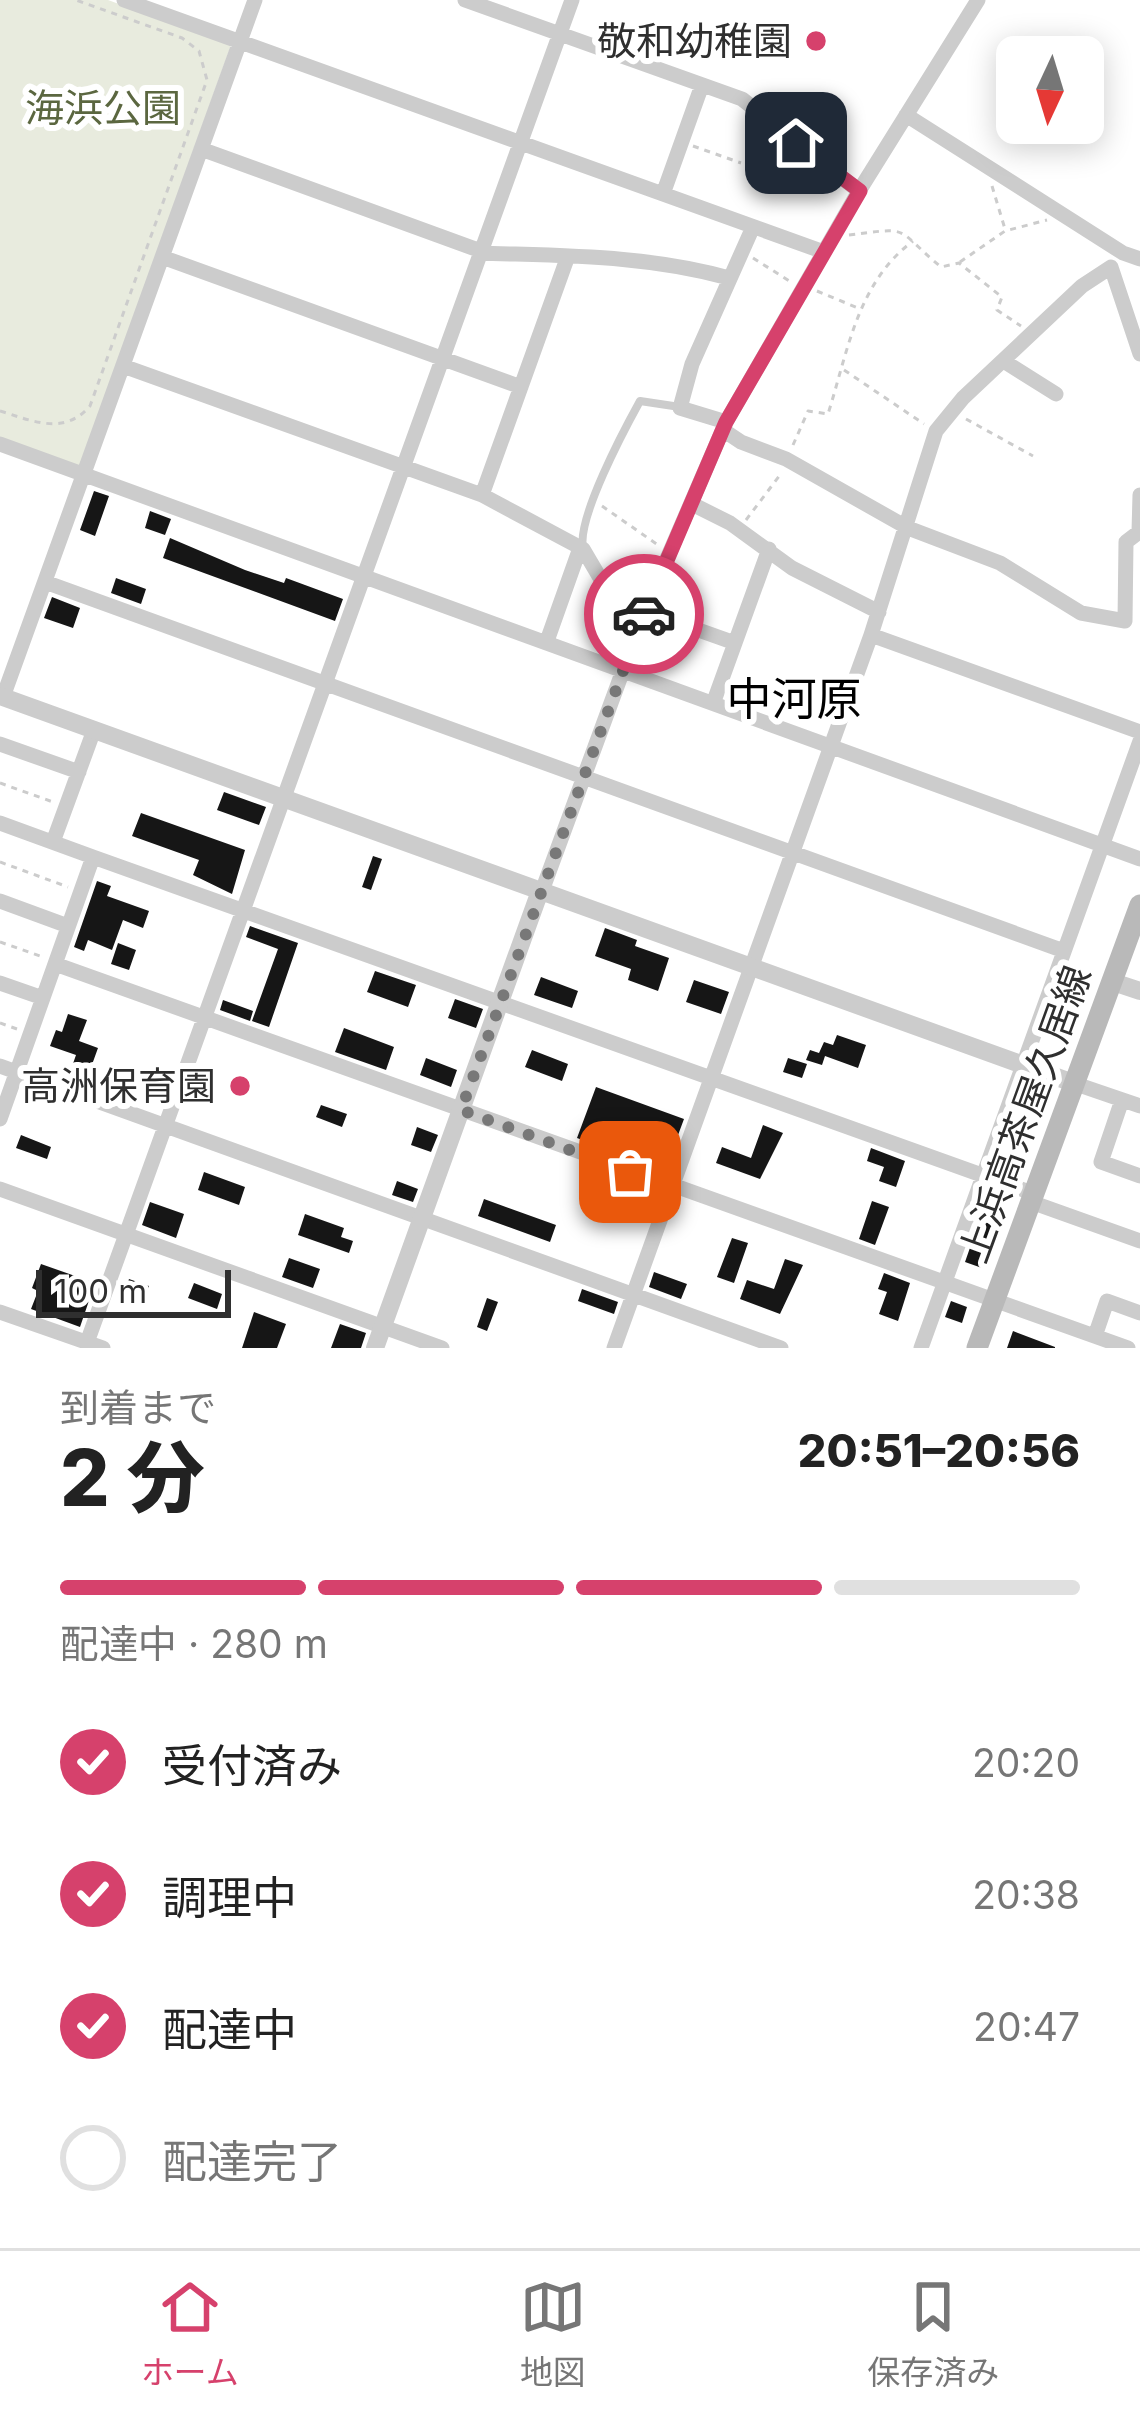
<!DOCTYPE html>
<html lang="ja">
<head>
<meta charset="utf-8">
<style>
	:root { --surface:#fff; --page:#f2f2f2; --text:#222; --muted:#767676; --line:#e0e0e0; --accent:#d6416c }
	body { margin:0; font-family:Inter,"Noto Sans JP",sans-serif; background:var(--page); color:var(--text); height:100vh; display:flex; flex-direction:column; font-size:45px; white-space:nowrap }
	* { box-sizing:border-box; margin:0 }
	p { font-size:39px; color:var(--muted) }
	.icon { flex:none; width:66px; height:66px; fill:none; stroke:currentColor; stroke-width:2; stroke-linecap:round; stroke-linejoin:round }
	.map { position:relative; height:1348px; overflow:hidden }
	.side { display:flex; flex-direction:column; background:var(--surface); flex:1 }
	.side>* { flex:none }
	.needle { width:78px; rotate:184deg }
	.controls { position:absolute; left:996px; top:36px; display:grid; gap:24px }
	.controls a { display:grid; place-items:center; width:108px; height:108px; border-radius:18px; background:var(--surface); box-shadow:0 6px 30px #0003; font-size:60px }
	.scale { position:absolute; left:36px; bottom:30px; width:195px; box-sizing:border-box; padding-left:12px; border:6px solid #2f2f2f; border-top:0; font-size:33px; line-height:42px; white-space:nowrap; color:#2f2f2f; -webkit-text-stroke:9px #fff; paint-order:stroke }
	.pin { position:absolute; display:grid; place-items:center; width:102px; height:102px; color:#fff; margin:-51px; border-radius:24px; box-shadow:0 6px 18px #0006 }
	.courier { position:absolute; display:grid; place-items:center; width:120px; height:120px; margin:-60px; border:9px solid #d6416c; border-radius:50%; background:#fff; color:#222; box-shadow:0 3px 15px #0007 }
	.head em { font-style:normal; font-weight:800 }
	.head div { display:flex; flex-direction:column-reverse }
	.head { display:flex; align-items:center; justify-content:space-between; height:204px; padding:0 60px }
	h1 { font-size:78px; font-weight:800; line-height:90px }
	.bar { display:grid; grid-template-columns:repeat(4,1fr); gap:18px 12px; align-content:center; height:144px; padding:0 60px }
	.bar i { height:15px; border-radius:9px; background:var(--line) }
	.bar .on { background:var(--accent) }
	.bar p { grid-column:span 4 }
	ol { padding:0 60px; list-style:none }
	li { display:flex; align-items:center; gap:36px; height:132px }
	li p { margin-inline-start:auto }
	li .icon { padding:12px; border-radius:50%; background:var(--accent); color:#fff; stroke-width:4 }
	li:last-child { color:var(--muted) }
	li i { width:66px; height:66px; border:6px solid var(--line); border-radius:50% }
	.tabs { display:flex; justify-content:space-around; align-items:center; height:168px; border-top:3px solid var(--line); background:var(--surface); font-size:33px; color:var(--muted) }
	.tabs a { display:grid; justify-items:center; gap:6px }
	.tabs .on { color:var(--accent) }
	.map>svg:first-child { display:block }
</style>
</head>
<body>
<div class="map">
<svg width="1140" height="1348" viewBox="0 0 1140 1348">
	<rect width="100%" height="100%" fill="#fff"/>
	<path fill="#e8ebde" d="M0 0H108L231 45 80 467 0 439Z"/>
	<path fill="#161616" d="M94 491 109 496 95 536 80 530Z
		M150 511 171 519 165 535 145 528Z
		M170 538 245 570 284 583 286 578 343 599 335 621 163 558Z
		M116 578 146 589 141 604 111 593Z
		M52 597 80 608 73 628 44 618Z
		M224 792 266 807 259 825 217 810Z
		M141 813 245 850 232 894 193 875 199 860 132 836Z
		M373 856 382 859 371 890 362 887Z
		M97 881 111 886 107 896 149 911 143 928 123 920 112 950 88 940 84 951 74 947Z
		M250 926 298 943 269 1027 252 1021 278 949 246 937Z
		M605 928 637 940 635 946 669 958 658 991 628 980 631 969 595 956Z
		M118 943 136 950 129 970 111 964Z
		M375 971 416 985 408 1007 367 992Z
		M541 977 578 991 572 1008 534 995Z
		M694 980 729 992 721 1014 686 1002Z
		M455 999 483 1009 476 1028 448 1018Z
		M223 1000 253 1011 250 1021 220 1010Z
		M68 1014 87 1020 79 1041 98 1048 85 1084 68 1078 76 1055 50 1046 56 1030 62 1032Z
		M344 1028 394 1047 386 1070 335 1052Z
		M837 1035 866 1045 858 1068 825 1056 822 1065 806 1060 810 1050 819 1053 824 1042 833 1045Z
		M532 1050 568 1064 562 1081 525 1067Z
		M426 1058 457 1070 451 1087 420 1075Z
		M788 1058 807 1064 802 1078 783 1072Z
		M596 1087 684 1119 665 1170 577 1138Z
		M321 1105 347 1114 342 1127 316 1117Z
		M763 1125 783 1133 760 1179 716 1163 722 1147 751 1158Z
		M417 1127 438 1135 431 1152 411 1145Z
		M21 1135 51 1147 47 1159 16 1148Z
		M871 1148 905 1161 896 1187 879 1181 884 1167 867 1161Z
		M204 1172 245 1187 239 1205 198 1190Z
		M397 1181 418 1189 413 1202 392 1195Z
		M484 1199 556 1225 550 1242 478 1216Z
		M872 1201 889 1207 875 1245 859 1239Z
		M150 1202 184 1214 176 1238 142 1225Z
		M305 1214 344 1228 341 1237 353 1241 349 1253 298 1235Z
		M980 1219 997 1228 982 1268 965 1262Z
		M732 1238 748 1243 734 1283 717 1277Z
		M289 1258 320 1269 313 1288 282 1277Z
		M785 1259 803 1265 780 1314 740 1299 747 1280 774 1289Z
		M41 1264 95 1283 80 1327 31 1309 38 1291 32 1288Z
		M654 1272 687 1284 681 1299 649 1287Z
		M884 1273 910 1283 898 1321 879 1314 887 1292 878 1289Z
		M129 1279 149 1286 144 1300 124 1293Z
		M194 1283 222 1294 217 1309 188 1298Z
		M582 1289 618 1302 614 1314 578 1301Z
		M487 1298 498 1302 487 1331 477 1327Z
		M951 1301 967 1307 962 1323 945 1317Z
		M254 1312 286 1324 277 1348H242Z
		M340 1324 366 1333 361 1348H331Z
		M1013 1331 1055 1347V1348H1007Z"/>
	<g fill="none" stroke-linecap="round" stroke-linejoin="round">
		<path stroke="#ccc" stroke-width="3" stroke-dasharray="6 6" stroke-linecap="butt" d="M693 146 741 163
			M992 186 1005 229
			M849 235C913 227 893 227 941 267L959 263 1002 297 997 310 1021 326
			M753 258 791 282
			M960 262 1005 231 1047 220
			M817 291 858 308
			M844 370 924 424
			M0 411C33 421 64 436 90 406L207 80 199 51 182 38 76 0
			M966 419 1033 456
			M793 445 808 411 828 414C848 351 857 283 913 241
			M602 506 658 545
			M746 520 780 475
			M0 783 53 802
			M0 862 68 887
			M0 942 43 957
			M0 1023 17 1029"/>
		<path stroke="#ccc" stroke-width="8" d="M583 548C577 518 624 430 640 401L680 407"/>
		<path stroke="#ccc" stroke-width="15" d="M124 0 824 252
			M465 0 742 99 859 191
			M906 115 1123 253 1140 259
			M201 149 481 251
			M754 168 772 124
			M663 194 702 85
			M480 253C565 256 647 255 729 278
			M162 257 521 387
			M1005 362 1056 394
			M123 366 482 495 583 549 603 583 615 594 647 605
			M726 422 680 408 692 364 753 227
			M723 430 741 442 786 459 908 528 1000 563 1081 613 1125 621 1126 542 1139 532 1140 495
			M0 444 1140 859
			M482 495 568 256
			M692 504 730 523 792 568 879 612
			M45 582 1064 951
			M645 611 735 643
			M871 635 1140 732
			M547 641 580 548
			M3 697 255 0
			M714 701 769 549
			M0 744 79 772
			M0 823 93 857 0 1119
			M53 842 94 730
			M93 857 1035 1194
			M542 891 647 605 726 422 859 191 978 0
			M0 901 68 926
			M55 964 1128 1348
			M0 983 43 998
			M0 1066 781 1348
			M1076 1084 1140 1106
			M1122 1100 1101 1162 1140 1176
			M0 1189 442 1348
			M1031 1202 1140 1241
			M0 1312 103 1348
			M1095 1336 1107 1301 1140 1313
			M85 1348 572 0
			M614 1348 871 635 936 431 963 398 1082 286 1111 267 1140 354
			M921 1348 1140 741"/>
		<path stroke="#ccc" stroke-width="18" d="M0 696 1076 1084
			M1113 982 1140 991
			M375 1348 540 891"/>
		<path stroke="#b9b9b9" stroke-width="21" d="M977 1348 1140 905"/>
	</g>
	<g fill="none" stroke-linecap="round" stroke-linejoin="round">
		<path stroke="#787878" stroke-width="12" stroke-dasharray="0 21.6" d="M630 1172 461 1110 644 614"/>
		<path stroke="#d6416c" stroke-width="15" d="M644 614 726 422 860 191 796 143"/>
	</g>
	<g fill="#d6416c" stroke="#fff" stroke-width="4.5">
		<circle cx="816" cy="41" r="12"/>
		<circle cx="240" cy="1086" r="12"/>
	</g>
	<g text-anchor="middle" stroke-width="12" stroke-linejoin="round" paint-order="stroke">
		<g font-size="39" fill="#2f2f2f" stroke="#fff" text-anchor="end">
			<text x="792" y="55">敬和幼稚園</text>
			<text x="216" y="1100">高洲保育園</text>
		</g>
		<g font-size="39" fill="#5b6740" stroke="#fff">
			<text x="103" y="122">海浜公園</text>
		</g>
		<g font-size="39" fill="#2f2f2f" stroke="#fff">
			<text transform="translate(1025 1114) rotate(-70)" y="14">上浜高茶屋久居線</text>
		</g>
		<g font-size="45" fill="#000" stroke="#fff">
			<text x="794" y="715">中河原</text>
		</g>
	</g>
</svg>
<div class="controls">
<a><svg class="needle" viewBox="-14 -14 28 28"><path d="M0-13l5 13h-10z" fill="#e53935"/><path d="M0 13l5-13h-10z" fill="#767676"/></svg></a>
</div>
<div class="scale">100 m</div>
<div class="pin" style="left:630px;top:1172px;background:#ea580c"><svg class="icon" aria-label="bag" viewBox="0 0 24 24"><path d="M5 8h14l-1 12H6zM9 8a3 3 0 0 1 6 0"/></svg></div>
<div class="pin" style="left:796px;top:143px;background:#1f2937"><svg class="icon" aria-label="home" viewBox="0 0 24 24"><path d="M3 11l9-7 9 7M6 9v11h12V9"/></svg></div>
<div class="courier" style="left:644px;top:614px"><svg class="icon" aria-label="car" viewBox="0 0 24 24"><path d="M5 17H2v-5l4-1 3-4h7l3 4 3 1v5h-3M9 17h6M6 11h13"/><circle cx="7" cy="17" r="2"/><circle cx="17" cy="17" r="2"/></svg></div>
</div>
<section class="side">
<div class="head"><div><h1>2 分</h1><p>到着まで</p></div><em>20:51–20:56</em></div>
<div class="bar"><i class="on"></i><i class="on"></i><i class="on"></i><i></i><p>配達中 · 280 m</p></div>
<ol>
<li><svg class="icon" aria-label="check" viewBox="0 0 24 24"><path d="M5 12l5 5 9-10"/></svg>受付済み<p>20:20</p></li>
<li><svg class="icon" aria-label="check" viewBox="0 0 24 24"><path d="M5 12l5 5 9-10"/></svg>調理中<p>20:38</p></li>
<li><svg class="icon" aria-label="check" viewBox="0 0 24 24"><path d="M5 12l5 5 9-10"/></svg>配達中<p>20:47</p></li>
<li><i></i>配達完了</li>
</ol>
</section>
<nav class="tabs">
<a class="on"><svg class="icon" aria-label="home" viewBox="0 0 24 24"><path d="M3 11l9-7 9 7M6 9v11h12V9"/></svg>ホーム</a>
<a><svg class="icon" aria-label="map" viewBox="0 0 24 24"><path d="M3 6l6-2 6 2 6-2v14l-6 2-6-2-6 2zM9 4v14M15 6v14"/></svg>地図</a>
<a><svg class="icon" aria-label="saved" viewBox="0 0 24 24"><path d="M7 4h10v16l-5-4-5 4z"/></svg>保存済み</a>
</nav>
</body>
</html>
